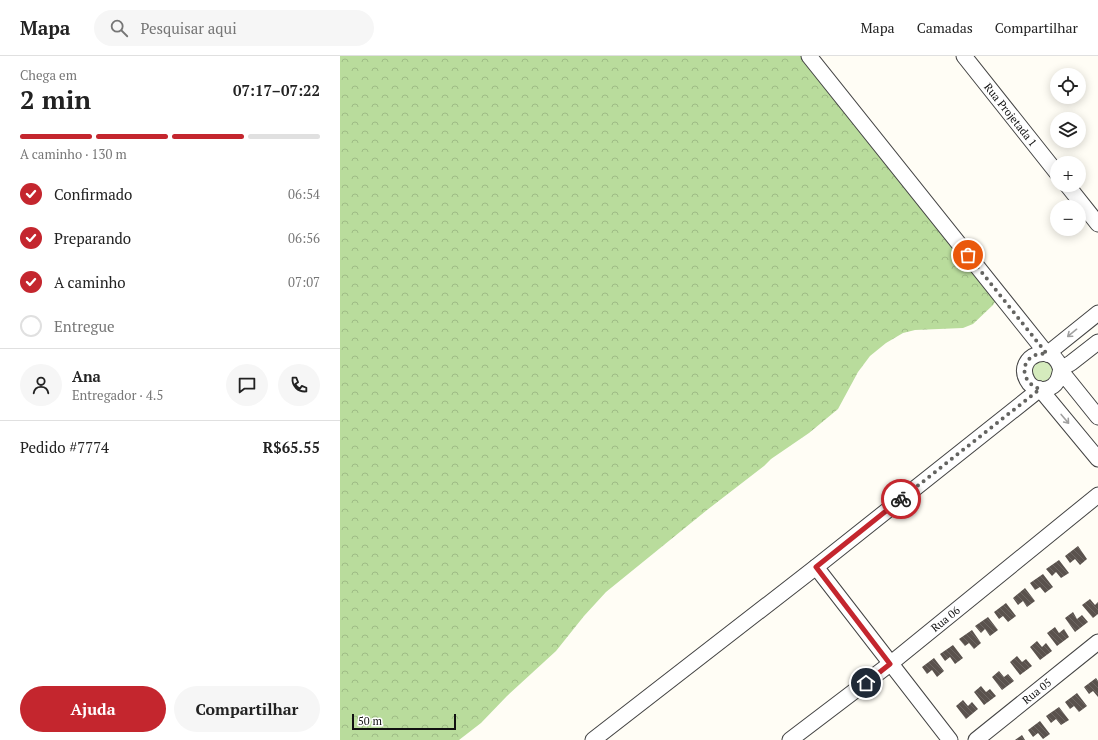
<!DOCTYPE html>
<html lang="pt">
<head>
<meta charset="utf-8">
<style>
	:root { --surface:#fff; --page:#f6f6f6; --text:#222; --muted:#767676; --line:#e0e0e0; --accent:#c4262e }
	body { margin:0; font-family:"PT Serif",serif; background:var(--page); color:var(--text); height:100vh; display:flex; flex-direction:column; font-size:15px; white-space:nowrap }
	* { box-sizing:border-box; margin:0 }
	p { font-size:13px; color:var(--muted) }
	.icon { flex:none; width:22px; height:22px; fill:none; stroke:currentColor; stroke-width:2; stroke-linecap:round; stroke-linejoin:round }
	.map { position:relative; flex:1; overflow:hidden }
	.details { display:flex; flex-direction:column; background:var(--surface); width:340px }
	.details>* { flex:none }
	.buttons { position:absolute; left:710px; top:12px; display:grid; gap:8px }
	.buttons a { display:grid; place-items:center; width:36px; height:36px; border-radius:50%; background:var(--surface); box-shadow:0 2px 10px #0003; font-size:20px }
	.scale { position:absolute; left:12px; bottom:10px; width:104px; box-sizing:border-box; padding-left:4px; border:2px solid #111; border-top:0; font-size:11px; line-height:14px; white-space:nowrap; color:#111; -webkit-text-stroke:3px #fff; paint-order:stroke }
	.pin { position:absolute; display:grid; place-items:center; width:34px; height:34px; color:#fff; margin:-17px; border:2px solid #fff; border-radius:50%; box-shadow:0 1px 4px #0007 }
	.courier { position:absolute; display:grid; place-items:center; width:40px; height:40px; margin:-20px; border:3px solid #c4262e; border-radius:50%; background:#fff; color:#222; box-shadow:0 1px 5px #0007 }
	.overview em { font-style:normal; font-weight:700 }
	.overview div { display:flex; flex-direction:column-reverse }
	.overview { display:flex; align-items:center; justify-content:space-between; height:68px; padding:0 20px }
	h1 { font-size:26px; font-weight:700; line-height:30px }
	.bar { display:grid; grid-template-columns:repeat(4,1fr); gap:6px 4px; align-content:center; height:48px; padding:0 20px }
	.bar i { height:5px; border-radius:3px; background:var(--line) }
	.bar .active { background:var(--accent) }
	.bar p { grid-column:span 4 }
	.line { display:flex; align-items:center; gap:10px; padding:0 20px; border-top:1px solid var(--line) }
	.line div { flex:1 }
	.round { display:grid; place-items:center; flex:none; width:42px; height:42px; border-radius:21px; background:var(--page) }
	ol { padding:0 20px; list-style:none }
	li { display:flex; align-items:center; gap:12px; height:44px }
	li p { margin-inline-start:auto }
	li .icon { padding:4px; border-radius:50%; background:var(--accent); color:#fff; stroke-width:4 }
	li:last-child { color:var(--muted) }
	li i { width:22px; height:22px; border:2px solid var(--line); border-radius:50% }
	.button { display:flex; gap:8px; margin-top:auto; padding:8px 20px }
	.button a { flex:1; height:46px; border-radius:24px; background:var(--accent); color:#fff; font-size:16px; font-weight:700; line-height:46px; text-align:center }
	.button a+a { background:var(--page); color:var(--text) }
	header { display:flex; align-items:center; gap:24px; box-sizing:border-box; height:56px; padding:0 20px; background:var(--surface); border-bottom:1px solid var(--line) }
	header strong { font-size:19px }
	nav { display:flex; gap:22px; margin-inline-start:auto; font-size:14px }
	.search { width:280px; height:36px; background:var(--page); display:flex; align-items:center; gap:10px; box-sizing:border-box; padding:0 14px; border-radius:22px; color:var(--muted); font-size:15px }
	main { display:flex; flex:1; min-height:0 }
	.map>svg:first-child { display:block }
</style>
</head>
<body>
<header>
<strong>Mapa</strong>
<div class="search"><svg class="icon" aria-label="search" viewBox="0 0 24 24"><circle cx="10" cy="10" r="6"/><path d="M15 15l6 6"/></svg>Pesquisar aqui</div>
<nav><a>Mapa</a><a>Camadas</a><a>Compartilhar</a></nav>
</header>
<main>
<section class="details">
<div class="overview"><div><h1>2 min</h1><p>Chega em</p></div><em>07:17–07:22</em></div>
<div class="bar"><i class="active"></i><i class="active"></i><i class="active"></i><i></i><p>A caminho · 130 m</p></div>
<ol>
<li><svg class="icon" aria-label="check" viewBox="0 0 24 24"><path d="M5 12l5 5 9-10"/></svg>Confirmado<p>06:54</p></li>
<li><svg class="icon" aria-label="check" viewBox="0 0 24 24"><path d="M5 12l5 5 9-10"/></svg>Preparando<p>06:56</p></li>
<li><svg class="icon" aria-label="check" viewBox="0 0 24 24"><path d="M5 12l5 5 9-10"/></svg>A caminho<p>07:07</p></li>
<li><i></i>Entregue</li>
</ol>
<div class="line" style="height:72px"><a class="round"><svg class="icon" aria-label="person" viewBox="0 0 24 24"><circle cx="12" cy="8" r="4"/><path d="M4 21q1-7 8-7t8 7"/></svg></a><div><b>Ana</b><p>Entregador · 4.5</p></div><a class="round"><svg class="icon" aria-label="chat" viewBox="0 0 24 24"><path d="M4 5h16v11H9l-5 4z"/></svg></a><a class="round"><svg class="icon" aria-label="phone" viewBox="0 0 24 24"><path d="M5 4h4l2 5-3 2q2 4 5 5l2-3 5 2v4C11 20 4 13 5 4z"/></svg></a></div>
<div class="line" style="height:52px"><div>Pedido #7774</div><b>R$65.55</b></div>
<div class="button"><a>Ajuda</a><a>Compartilhar</a></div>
</section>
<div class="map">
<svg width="758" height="684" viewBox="0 0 758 684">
	<defs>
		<pattern id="forest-crowns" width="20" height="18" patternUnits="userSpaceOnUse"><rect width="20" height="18" fill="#b9dc9c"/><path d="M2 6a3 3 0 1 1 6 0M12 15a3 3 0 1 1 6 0" fill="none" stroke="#9ebc85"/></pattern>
		<pattern id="building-back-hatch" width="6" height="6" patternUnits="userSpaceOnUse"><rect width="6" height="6" fill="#5a524d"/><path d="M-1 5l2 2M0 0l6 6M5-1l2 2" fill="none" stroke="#6d6662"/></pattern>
	</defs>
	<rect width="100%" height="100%" fill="#fffdf5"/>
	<path fill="#d5ebbd" d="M712 300 714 330 686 323 685 312Z"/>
	<path fill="url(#forest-crowns)" d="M0 0H465L658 241 653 249 633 268 623 272 575 274 563 277 546 287 530 300 518 316 498 353 469 377 431 403 424 410 367 454 266 536 244 560 216 595 167 640 141 667 119 684H0Z"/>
	<path fill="url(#building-back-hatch)" d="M738 490 747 503 740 509 735 503 730 507 725 500Z
		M719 504 729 517 721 522 716 516 712 520 706 513Z
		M703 518 713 531 705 537 700 531 695 534 690 527Z
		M685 532 695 545 687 551 683 545 678 549 673 542Z
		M750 543 755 549 758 546V558L753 562 742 549Z
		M666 547 676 560 668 566 663 560 659 563 654 556Z
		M733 556 737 563 742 559 748 566 735 576 725 562Z
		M648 561 658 574 650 580 645 573 641 577 635 570Z
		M715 571 719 577 724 573 729 581 717 590 707 577Z
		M632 574 641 587 634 593 629 587 625 590 619 583Z
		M697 585 702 591 706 587 712 595 700 604 690 591Z
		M613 589 623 602 615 608 610 601 605 605 600 598Z
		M677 600 682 606 686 603 692 610 680 619 670 606Z
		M594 602 604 615 597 621 592 614 587 618 582 611Z
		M659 615 664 621 668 618 674 625 662 634 652 621Z
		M756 622 758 625V641L753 635 749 638 744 631Z
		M641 630 646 636 650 633 656 640 644 649 634 636Z
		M737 637 747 650 739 656 734 650 730 653 725 646Z
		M623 644 628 650 632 646 638 653 626 663 616 650Z
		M719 651 729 664 721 669 716 663 711 667 706 660Z
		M700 665 710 678 703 683 698 677 693 681 688 674Z
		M682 679 685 684H675Z"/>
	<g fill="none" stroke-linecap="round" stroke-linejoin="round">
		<g stroke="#444" stroke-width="17">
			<g id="minor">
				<path d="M469 0 707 298"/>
				<path id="s1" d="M624 0 717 117"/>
				<path d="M727 129 758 168"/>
				<path d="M758 286C749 293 740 300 731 307 728 309 723 311 721 314 718 319 721 324 713 330 709 333 703 334 699 333 693 332 689 328 687 324 674 300 715 283 721 315L758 361"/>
				<path d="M707 298 758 257"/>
				<path d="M700 333 758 403"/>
				<path d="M476 511 610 684"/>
				<path d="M253 684 476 511 700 333"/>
				<path id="s2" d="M450 684 550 608 758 439"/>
				<path id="s3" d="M636 684 758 586"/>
			</g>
		</g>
		<use href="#minor" stroke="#fff" stroke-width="15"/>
	</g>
	<defs><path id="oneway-shaft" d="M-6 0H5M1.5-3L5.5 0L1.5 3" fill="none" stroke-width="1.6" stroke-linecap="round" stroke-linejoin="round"/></defs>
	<g stroke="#a0a0a0">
		<use href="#oneway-shaft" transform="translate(732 277) rotate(141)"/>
		<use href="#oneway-shaft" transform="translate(725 363) rotate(50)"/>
	</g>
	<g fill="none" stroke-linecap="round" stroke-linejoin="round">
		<path stroke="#646461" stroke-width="4" stroke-dasharray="0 7.2" d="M561 443 700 333C676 325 681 295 707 298L628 199"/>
		<path stroke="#c4262e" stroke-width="5" d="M526 627 550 608 476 511 561 443"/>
	</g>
	<g text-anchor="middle" stroke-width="4" stroke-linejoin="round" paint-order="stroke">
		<g font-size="11" fill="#111" stroke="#fff">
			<text dy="4" stroke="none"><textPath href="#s1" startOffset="75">Rua Projetada 1</textPath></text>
			<text dy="4" stroke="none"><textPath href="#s2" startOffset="197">Rua 06</textPath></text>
			<text dy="4" stroke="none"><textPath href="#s3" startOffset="78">Rua 05</textPath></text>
		</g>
	</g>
</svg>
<div class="buttons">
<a><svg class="icon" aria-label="locate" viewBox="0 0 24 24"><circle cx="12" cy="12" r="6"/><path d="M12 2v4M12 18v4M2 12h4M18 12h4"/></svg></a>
<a><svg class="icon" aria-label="layers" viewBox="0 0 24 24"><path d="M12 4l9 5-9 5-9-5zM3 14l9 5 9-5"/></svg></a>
<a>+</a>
<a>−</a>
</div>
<div class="scale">50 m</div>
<div class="pin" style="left:628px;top:199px;background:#ea580c"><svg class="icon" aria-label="bag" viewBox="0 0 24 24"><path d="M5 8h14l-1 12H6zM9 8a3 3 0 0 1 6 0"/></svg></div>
<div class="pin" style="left:526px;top:627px;background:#1f2937"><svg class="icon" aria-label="home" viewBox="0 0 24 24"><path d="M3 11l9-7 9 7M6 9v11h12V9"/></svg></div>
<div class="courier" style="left:561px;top:443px"><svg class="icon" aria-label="bike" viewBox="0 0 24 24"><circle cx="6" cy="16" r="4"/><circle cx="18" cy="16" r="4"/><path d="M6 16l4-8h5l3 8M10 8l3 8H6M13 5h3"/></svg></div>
</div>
</main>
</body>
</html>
